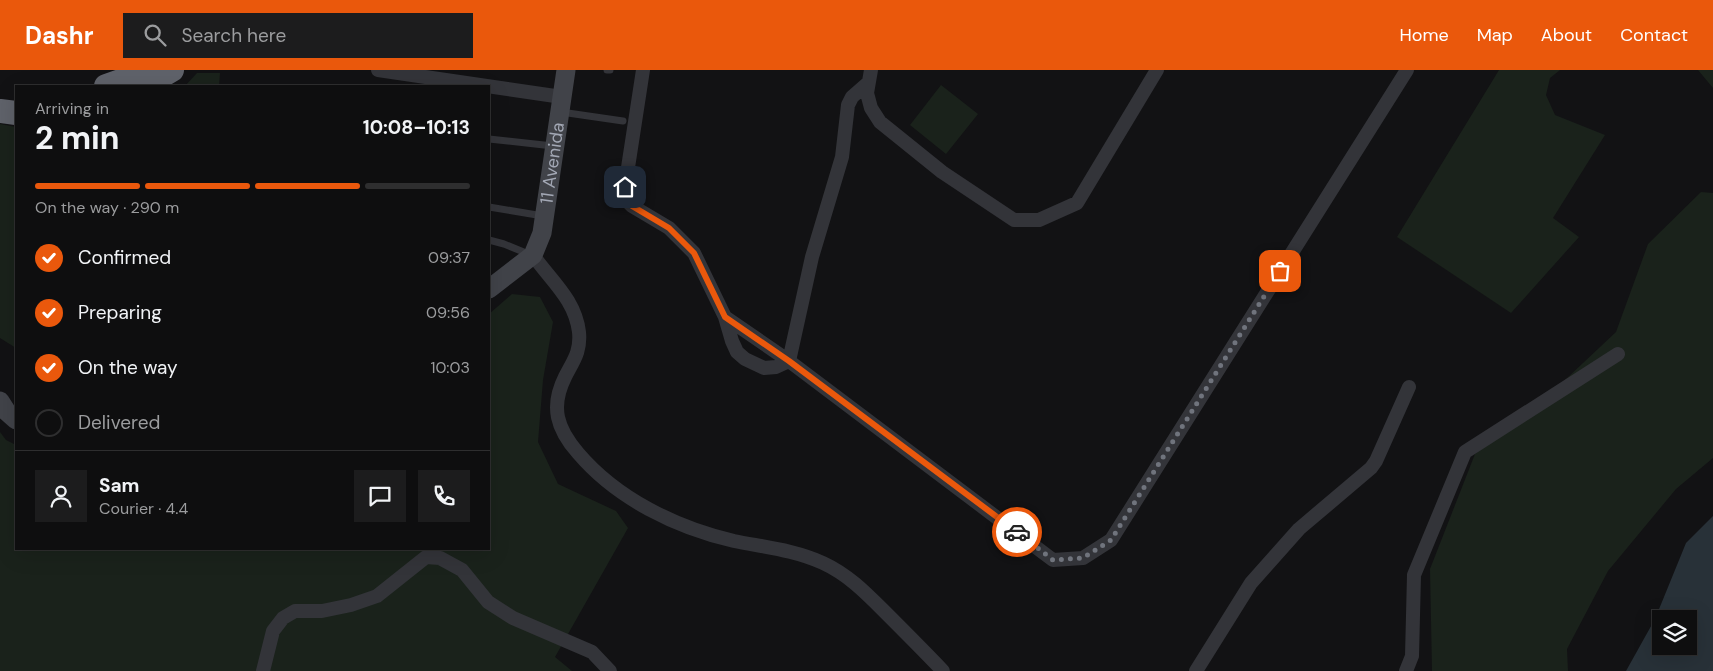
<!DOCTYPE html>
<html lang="en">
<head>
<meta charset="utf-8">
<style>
	:root { --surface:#0e0e0f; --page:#1c1c1d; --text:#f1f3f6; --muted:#9b9c9e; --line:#2e2e2f; --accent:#ea580c }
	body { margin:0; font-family:"DM Sans",sans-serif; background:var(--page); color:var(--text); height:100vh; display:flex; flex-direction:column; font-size:19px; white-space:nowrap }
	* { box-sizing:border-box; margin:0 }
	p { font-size:16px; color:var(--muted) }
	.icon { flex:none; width:28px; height:28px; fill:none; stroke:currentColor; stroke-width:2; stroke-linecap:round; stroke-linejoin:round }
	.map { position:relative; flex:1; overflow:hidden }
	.sheet { position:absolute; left:15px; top:15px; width:475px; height:465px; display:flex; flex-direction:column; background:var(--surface); border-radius:0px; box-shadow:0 5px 20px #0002,0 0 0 1px var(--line) }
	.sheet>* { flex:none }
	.controls { position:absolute; left:1652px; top:540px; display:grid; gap:10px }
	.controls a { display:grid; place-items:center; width:45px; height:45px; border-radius:0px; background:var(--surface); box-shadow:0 5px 20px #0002,0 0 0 1px var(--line); font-size:25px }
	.pin { position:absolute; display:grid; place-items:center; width:42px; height:42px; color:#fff; margin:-21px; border-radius:10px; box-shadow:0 2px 8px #0006 }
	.courier { position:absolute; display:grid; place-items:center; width:50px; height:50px; margin:-25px; border:4px solid #ea580c; border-radius:50%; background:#fff; color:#222; box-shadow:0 1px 6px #0007 }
	.overview em { font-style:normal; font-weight:700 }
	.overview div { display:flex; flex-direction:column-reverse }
	.overview { display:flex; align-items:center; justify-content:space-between; height:85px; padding:0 20px }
	h1 { font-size:32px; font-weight:700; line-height:38px }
	.bar { display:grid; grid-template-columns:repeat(4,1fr); gap:8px 5px; align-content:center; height:60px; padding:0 20px }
	.bar i { height:6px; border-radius:4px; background:var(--line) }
	.bar .selected { background:var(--accent) }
	.bar p { grid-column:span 4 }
	.line { display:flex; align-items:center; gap:12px; padding:0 20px; border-top:1px solid var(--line) }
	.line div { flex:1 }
	.round { display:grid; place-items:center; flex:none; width:52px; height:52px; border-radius:0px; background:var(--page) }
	ol { padding:0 20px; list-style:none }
	li { display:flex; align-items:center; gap:15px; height:55px }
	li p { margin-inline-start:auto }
	li .icon { padding:5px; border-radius:50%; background:var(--accent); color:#fff; stroke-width:4 }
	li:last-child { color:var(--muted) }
	li i { width:28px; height:28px; border:2px solid var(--line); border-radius:50% }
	header { display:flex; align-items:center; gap:30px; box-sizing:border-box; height:70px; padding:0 25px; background:var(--accent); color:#fff }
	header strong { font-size:24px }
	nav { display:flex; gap:28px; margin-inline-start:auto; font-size:18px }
	.search { width:350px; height:45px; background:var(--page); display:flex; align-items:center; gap:12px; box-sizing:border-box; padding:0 18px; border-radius:0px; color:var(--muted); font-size:19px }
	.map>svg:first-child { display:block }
</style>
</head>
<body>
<header>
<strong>Dashr</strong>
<div class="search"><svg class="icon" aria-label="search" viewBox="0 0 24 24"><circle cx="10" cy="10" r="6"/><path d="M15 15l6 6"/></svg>Search here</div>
<nav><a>Home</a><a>Map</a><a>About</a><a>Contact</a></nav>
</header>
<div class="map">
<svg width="1713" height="601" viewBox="0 0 1713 601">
	<rect width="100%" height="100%" fill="#121214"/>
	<path fill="#1a221b" d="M1499 0H1560L1550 8 1546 25 1555 45 1605 65 1553 148 1579 167 1511 243 1397 167Z
		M1698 0H1713V18Z
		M197 3H220L219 16H185Z
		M941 15 978 44 946 84 910 55Z
		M0 54 16 57V278L0 268Z
		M1701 122 1713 123V388L1676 419 1608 501 1567 579 1568 601H1432L1430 499 1475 384 1549 325 1616 262 1648 174Z
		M512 224 540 227 553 252 543 310 538 372 558 414 616 441 628 458 555 587 572 601H0V362L6 370 16 375V479H489V244Z"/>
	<path fill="#283138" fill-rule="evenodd" d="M1713 446V601H1626L1655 549 1686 473ZM1661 549H1689V576H1661Z"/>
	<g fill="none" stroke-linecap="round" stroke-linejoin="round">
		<path stroke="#333439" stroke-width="7" d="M607 0H610
			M561 42 623 51
			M489 69 553 76
			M489 137 543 146
			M489 170 504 174 531 185"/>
		<path stroke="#333439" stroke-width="14" d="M378 0 562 27
			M643 0 625 117V129L632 136 669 158 694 183 725 247 732 271 737 282 745 289 764 298 776 297 789 291 1053 490 1083 488 1111 470 1407 0
			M871 0 867 23 871 38 880 52 942 102 1014 150H1039L1077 133 1157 0
			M533 185C551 211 575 229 579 262 581 282 573 291 565 307 550 337 557 359 578 383 617 429 677 458 734 471 764 477 795 480 823 493 849 505 867 524 887 544 906 563 925 582 943 601
			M725 247 789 291 812 187 842 87 848 35 852 27 868 13
			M263 601 273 561 283 548 295 541H322L351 535 377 526 426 487 440 488 462 500 488 532 513 548 592 582 610 601
			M1196 601 1251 513 1299 459 1371 398 1376 391 1409 317
			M1406 601 1412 586 1414 505 1465 382 1618 284"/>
		<g stroke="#414349" stroke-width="19">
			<path id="s1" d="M489 219 533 185 542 163 566 0"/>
			<path d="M0 331 7 342 16 350"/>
		</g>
		<path stroke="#5f626a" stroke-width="24" d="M106 16 129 8 143 0
			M145 16 172 0
			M0 41 16 43"/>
	</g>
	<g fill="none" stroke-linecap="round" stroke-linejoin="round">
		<path stroke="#70747d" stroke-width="5" stroke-dasharray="0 9" d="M1017 462 1053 490 1083 488 1111 470 1280 201"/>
		<path stroke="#ea580c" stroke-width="6" d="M625 117V129L632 136 669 158 694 183 725 247 789 291 1017 462"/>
	</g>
	<g text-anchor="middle" stroke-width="4" stroke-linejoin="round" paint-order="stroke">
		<g font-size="18" fill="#a3a8b5" stroke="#0d0d0f">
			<text dy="6" stroke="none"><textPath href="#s1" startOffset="150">11 Avenida</textPath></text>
		</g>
	</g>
</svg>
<div class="controls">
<a><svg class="icon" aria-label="layers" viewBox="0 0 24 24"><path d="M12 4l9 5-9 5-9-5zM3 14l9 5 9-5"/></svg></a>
</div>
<div class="pin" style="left:1280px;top:201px;background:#ea580c"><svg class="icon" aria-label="bag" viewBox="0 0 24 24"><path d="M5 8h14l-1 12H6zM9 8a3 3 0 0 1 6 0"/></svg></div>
<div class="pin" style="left:625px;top:117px;background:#1f2937"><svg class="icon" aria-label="home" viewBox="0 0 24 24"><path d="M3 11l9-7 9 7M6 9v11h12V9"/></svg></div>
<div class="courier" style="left:1017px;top:462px"><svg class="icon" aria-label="car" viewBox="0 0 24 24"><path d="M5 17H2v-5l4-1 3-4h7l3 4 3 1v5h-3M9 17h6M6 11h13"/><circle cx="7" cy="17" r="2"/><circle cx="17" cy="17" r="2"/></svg></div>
<section class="sheet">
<div class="overview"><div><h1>2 min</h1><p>Arriving in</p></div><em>10:08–10:13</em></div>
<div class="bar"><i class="selected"></i><i class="selected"></i><i class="selected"></i><i></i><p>On the way · 290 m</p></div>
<ol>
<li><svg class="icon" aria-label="check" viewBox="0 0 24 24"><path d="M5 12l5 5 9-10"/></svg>Confirmed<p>09:37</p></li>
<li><svg class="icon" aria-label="check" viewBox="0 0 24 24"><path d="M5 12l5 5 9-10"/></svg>Preparing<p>09:56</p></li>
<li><svg class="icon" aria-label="check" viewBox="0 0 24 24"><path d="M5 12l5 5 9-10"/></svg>On the way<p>10:03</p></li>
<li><i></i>Delivered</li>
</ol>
<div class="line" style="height:90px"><a class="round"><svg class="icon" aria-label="person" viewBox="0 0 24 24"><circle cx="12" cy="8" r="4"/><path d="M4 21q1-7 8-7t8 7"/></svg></a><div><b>Sam</b><p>Courier · 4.4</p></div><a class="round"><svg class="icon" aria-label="chat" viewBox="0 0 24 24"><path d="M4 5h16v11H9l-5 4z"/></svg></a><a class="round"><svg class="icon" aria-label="phone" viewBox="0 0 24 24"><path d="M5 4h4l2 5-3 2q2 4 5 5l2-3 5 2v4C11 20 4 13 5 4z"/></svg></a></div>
</section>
</div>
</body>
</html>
